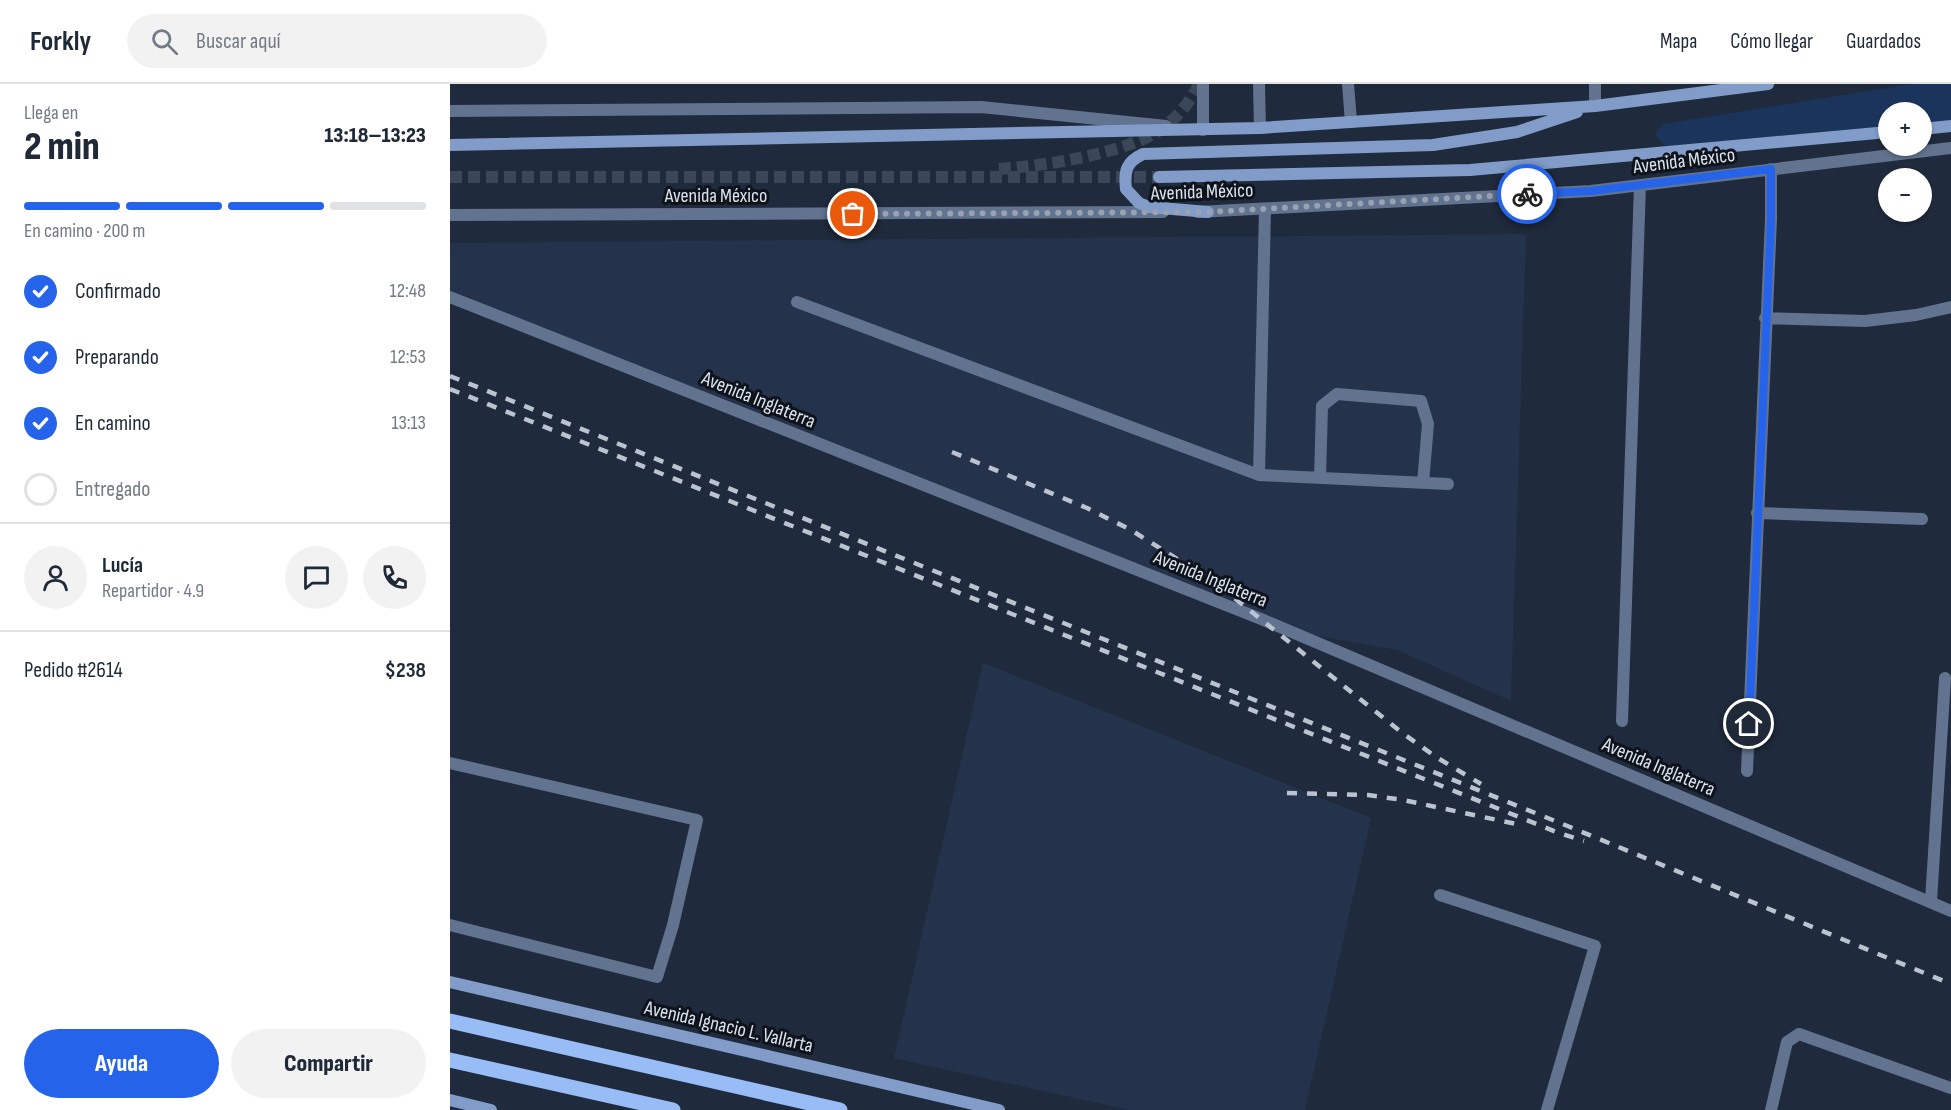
<!DOCTYPE html>
<html lang="es">
<head>
<meta charset="utf-8">
<style>
	:root { --surface:#fff; --page:#f2f2f3; --text:#1f2937; --muted:#747a83; --line:#e0e1e3; --accent:#2563eb }
	body { margin:0; font-family:"Sofia Sans Condensed",sans-serif; background:var(--page); color:var(--text); height:100vh; display:flex; flex-direction:column; font-size:22px; white-space:nowrap }
	* { box-sizing:border-box; margin:0 }
	p { font-size:20px; color:var(--muted) }
	.icon { flex:none; width:33px; height:33px; fill:none; stroke:currentColor; stroke-width:2; stroke-linecap:round; stroke-linejoin:round }
	.map { position:relative; flex:1; overflow:hidden }
	.sheet { display:flex; flex-direction:column; background:var(--surface); width:450px }
	.sheet>* { flex:none }
	.controls { position:absolute; left:1428px; top:18px; display:grid; gap:12px }
	.controls a { display:grid; place-items:center; width:54px; height:54px; border-radius:50%; background:var(--surface); box-shadow:0 2px 4px #0004; font-size:30px }
	.pin { position:absolute; display:grid; place-items:center; width:51px; height:51px; color:#fff; margin:-26px; border:3px solid #fff; border-radius:50%; box-shadow:0 2px 6px #0007 }
	.courier { position:absolute; display:grid; place-items:center; width:60px; height:60px; margin:-30px; border:4px solid #2563eb; border-radius:50%; background:#fff; color:#222; box-shadow:0 2px 8px #0007 }
	.overview em { font-style:normal; font-weight:800 }
	.overview div { display:flex; flex-direction:column-reverse }
	.overview { display:flex; align-items:center; justify-content:space-between; height:102px; padding:0 24px }
	h1 { font-size:39px; font-weight:800; line-height:45px }
	.bar { display:grid; grid-template-columns:repeat(4,1fr); gap:9px 6px; align-content:center; height:72px; padding:0 24px }
	.bar i { height:8px; border-radius:4px; background:var(--line) }
	.bar .active { background:var(--accent) }
	.bar p { grid-column:span 4 }
	.line { display:flex; align-items:center; gap:15px; padding:0 24px; border-top:2px solid var(--line) }
	.line div { flex:1 }
	.round { display:grid; place-items:center; flex:none; width:63px; height:63px; border-radius:32px; background:var(--page) }
	ol { padding:0 24px; list-style:none }
	li { display:flex; align-items:center; gap:18px; height:66px }
	li p { margin-inline-start:auto }
	li .icon { padding:6px; border-radius:50%; background:var(--accent); color:#fff; stroke-width:4 }
	li:last-child { color:var(--muted) }
	li i { width:33px; height:33px; border:3px solid var(--line); border-radius:50% }
	.cta { display:flex; gap:12px; margin-top:auto; padding:12px 24px }
	.cta a { flex:1; height:69px; border-radius:36px; background:var(--accent); color:#fff; font-size:24px; font-weight:800; line-height:69px; text-align:center }
	.cta a+a { background:var(--page); color:var(--text) }
	header { display:flex; align-items:center; gap:36px; box-sizing:border-box; height:84px; padding:0 30px; background:var(--surface); border-bottom:2px solid var(--line) }
	header strong { font-size:28px }
	nav { display:flex; gap:33px; margin-inline-start:auto; font-size:21px }
	.search { width:420px; height:54px; background:var(--page); display:flex; align-items:center; gap:15px; box-sizing:border-box; padding:0 21px; border-radius:33px; color:var(--muted); font-size:22px }
	main { display:flex; flex:1; min-height:0 }
	.map>svg:first-child { display:block }
</style>
</head>
<body>
<header>
<strong>Forkly</strong>
<div class="search"><svg class="icon" aria-label="search" viewBox="0 0 24 24"><circle cx="10" cy="10" r="6"/><path d="M15 15l6 6"/></svg>Buscar aquí</div>
<nav><a>Mapa</a><a>Cómo llegar</a><a>Guardados</a></nav>
</header>
<main>
<section class="sheet">
<div class="overview"><div><h1>2 min</h1><p>Llega en</p></div><em>13:18–13:23</em></div>
<div class="bar"><i class="active"></i><i class="active"></i><i class="active"></i><i></i><p>En camino · 200 m</p></div>
<ol>
<li><svg class="icon" aria-label="check" viewBox="0 0 24 24"><path d="M5 12l5 5 9-10"/></svg>Confirmado<p>12:48</p></li>
<li><svg class="icon" aria-label="check" viewBox="0 0 24 24"><path d="M5 12l5 5 9-10"/></svg>Preparando<p>12:53</p></li>
<li><svg class="icon" aria-label="check" viewBox="0 0 24 24"><path d="M5 12l5 5 9-10"/></svg>En camino<p>13:13</p></li>
<li><i></i>Entregado</li>
</ol>
<div class="line" style="height:108px"><a class="round"><svg class="icon" aria-label="person" viewBox="0 0 24 24"><circle cx="12" cy="8" r="4"/><path d="M4 21q1-7 8-7t8 7"/></svg></a><div><b>Lucía</b><p>Repartidor · 4.9</p></div><a class="round"><svg class="icon" aria-label="chat" viewBox="0 0 24 24"><path d="M4 5h16v11H9l-5 4z"/></svg></a><a class="round"><svg class="icon" aria-label="phone" viewBox="0 0 24 24"><path d="M5 4h4l2 5-3 2q2 4 5 5l2-3 5 2v4C11 20 4 13 5 4z"/></svg></a></div>
<div class="line" style="height:78px"><div>Pedido #2614</div><b>$238</b></div>
<div class="cta"><a>Ayuda</a><a>Compartir</a></div>
</section>
<div class="map">
<svg width="1501" height="1026" viewBox="0 0 1501 1026">
	<rect width="100%" height="100%" fill="#1f2a3c"/>
	<path fill="#24334b" d="M1076 150 1061 617 947 566 844 548 0 206V159Z
		M533 579 921 734 855 1026H679L444 974Z"/>
	<path fill="#1b345c" d="M1461 0H1501V36L1472 39V28H1438V42L1215 62 1205 50 1213 40Z"/>
	<g fill="none" stroke-linecap="round" stroke-linejoin="round">
		<path stroke="#3b4657" stroke-width="12" stroke-dasharray="12 6" stroke-linecap="butt" d="M549 85C593 82 684 69 718 40 731 29 742 15 749 0
			M0 93H709"/>
		<path stroke="#62738f" stroke-width="12" d="M898 0 901 38
			M347 218 809 391 998 400
			M809 391 815 125
			M870 394 872 322 887 310 971 317 978 340 973 399
			M0 679 247 736 223 841 207 893 0 841
			M990 811 1145 862 1097 1026
			M1321 1026 1337 958 1349 950 1501 1004"/>
		<path stroke="#62738f" stroke-width="12" d="M1145 22V0
			M0 27 531 23 716 42
			M748 128 1141 107 1501 64
			M0 131 713 128
			M0 213 811 535 1501 827
			M1315 234 1415 237 1466 231 1501 223
			M1307 429 1472 435
			M1172 637 1190 101
			M1297 687 1321 135V85
			M1481 817 1495 594"/>
		<path stroke="#62738f" stroke-width="12" d="M753 0V46
			M809 0 810 44"/>
		<path stroke="#819cc9" stroke-width="12" d="M1472 45 1501 42
			M0 61 810 44 1145 22 1318 0
			M709 93 1020 86 1438 48
			M758 128 699 123 689 119 676 105C674 87 676 78 693 70L983 61 1067 48 1127 28
			M0 898 549 1026
			M0 1016 41 1026"/>
		<path stroke="#98bcf6" stroke-width="15" d="M0 937 390 1026
			M0 976 223 1026"/>
		<path stroke="#bbc3d0" stroke-width="4.5" stroke-dasharray="10 10" stroke-linecap="butt" d="M0 292 1120 743 1501 900
			M0 305 1109 749 1134 757
			M502 368 637 424 681 446 767 500 951 648 986 673 1031 700
			M837 709 918 711 953 716 1071 741"/>
	</g>
	<g fill="none" stroke-linecap="round" stroke-linejoin="round">
		<path stroke="#99a2b0" stroke-width="6" stroke-dasharray="0 10.8" d="M403 130 758 128 1077 110"/>
		<path stroke="#2563eb" stroke-width="8" d="M1077 110 1141 107 1321 85V135L1299 640"/>
	</g>
	<g text-anchor="middle" stroke-width="6" stroke-linejoin="round" paint-order="stroke">
		<g font-size="20" fill="#dbe3ef" stroke="#0e131b">
			<text transform="translate(1234 76) rotate(-7)" y="7">Avenida México</text>
			<text transform="translate(752 107) rotate(-2)" y="7">Avenida México</text>
			<text x="266" y="118">Avenida México</text>
			<text transform="translate(309 315) rotate(22)" y="7">Avenida Inglaterra</text>
			<text transform="translate(761 494) rotate(22)" y="7">Avenida Inglaterra</text>
			<text transform="translate(1209 682) rotate(23)" y="7">Avenida Inglaterra</text>
			<text transform="translate(279 942) rotate(13)" y="7">Avenida Ignacio L. Vallarta</text>
		</g>
	</g>
</svg>
<div class="controls">
<a>+</a>
<a>−</a>
</div>
<div class="pin" style="left:403px;top:130px;background:#ea580c"><svg class="icon" aria-label="bag" viewBox="0 0 24 24"><path d="M5 8h14l-1 12H6zM9 8a3 3 0 0 1 6 0"/></svg></div>
<div class="pin" style="left:1299px;top:640px;background:#1f2937"><svg class="icon" aria-label="home" viewBox="0 0 24 24"><path d="M3 11l9-7 9 7M6 9v11h12V9"/></svg></div>
<div class="courier" style="left:1077px;top:110px"><svg class="icon" aria-label="bike" viewBox="0 0 24 24"><circle cx="6" cy="16" r="4"/><circle cx="18" cy="16" r="4"/><path d="M6 16l4-8h5l3 8M10 8l3 8H6M13 5h3"/></svg></div>
</div>
</main>
</body>
</html>
